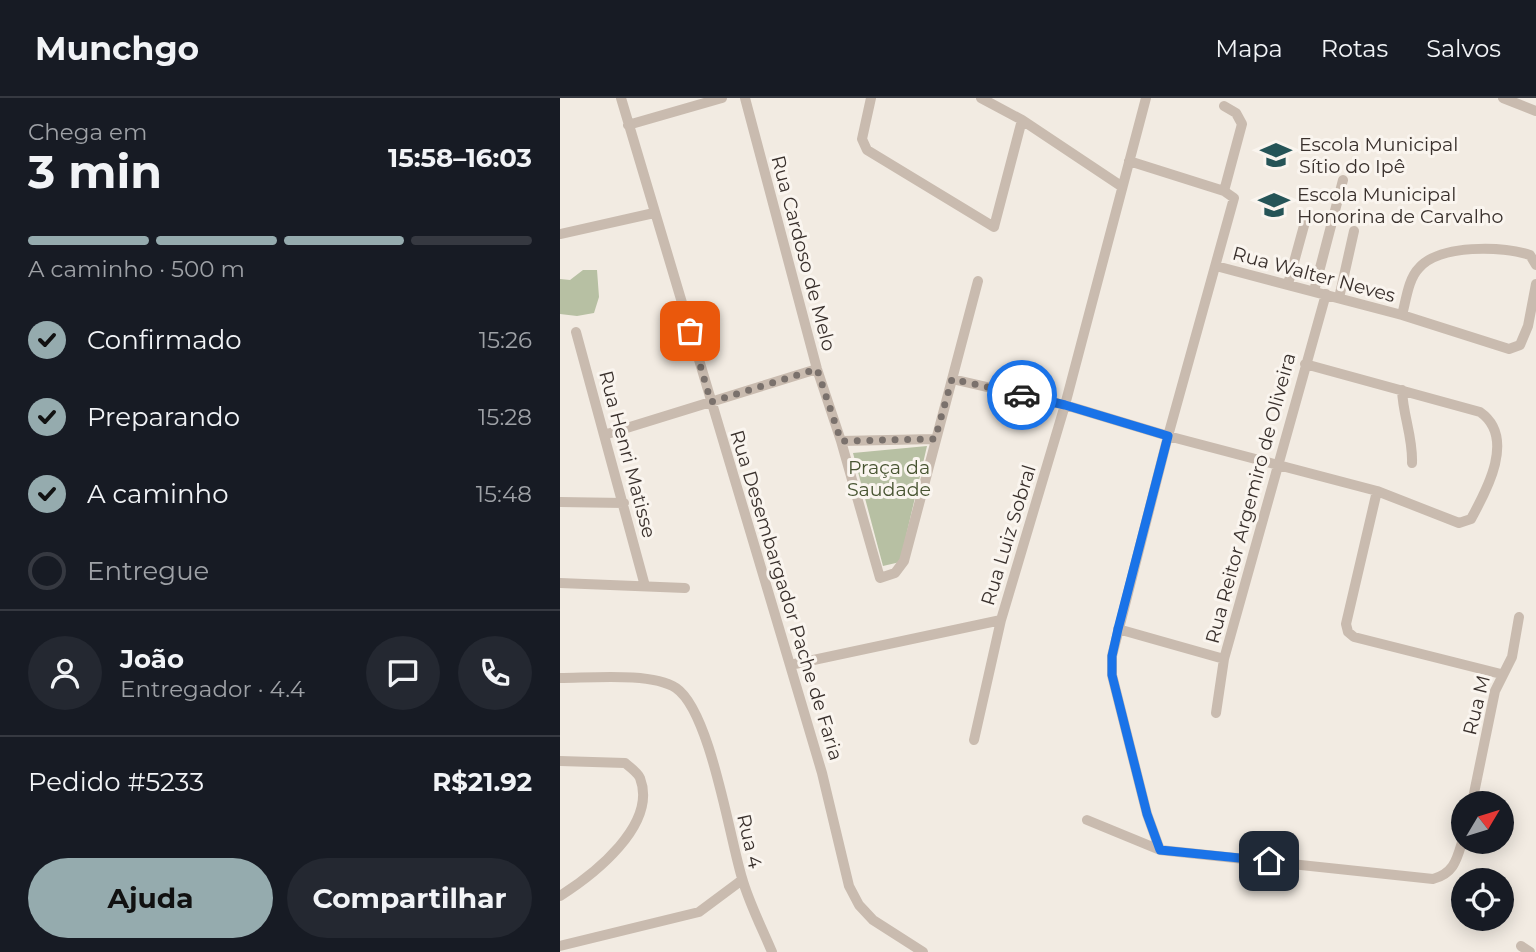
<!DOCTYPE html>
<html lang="pt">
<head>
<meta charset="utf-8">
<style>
	:root { --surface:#171b24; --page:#242831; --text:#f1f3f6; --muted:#9ea1a6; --line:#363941; --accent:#95abae }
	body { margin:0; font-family:Montserrat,sans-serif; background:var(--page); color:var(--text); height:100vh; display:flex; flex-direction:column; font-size:26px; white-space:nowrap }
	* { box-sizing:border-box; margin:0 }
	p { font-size:23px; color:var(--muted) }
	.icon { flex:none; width:38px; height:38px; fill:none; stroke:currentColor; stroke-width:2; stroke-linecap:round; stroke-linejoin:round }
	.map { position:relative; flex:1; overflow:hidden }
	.drawer { display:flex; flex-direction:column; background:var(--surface); width:560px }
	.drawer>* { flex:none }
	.needle { width:46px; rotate:52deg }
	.buttons { position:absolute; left:891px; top:693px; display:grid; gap:14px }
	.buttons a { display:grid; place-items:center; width:63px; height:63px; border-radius:50%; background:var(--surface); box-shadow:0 4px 18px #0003; font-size:35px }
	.pin { position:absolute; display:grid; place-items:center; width:60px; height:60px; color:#fff; margin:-30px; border-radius:14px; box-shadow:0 4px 10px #0006 }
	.courier { position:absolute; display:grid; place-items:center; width:70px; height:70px; margin:-35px; border:5px solid #1a73e8; border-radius:50%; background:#fff; color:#222; box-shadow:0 2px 9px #0007 }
	.summary em { font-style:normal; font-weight:700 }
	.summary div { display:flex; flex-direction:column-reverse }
	.summary { display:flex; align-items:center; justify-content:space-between; height:119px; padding:0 28px }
	h1 { font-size:46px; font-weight:700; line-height:52px }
	.bar { display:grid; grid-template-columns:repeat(4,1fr); gap:10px 7px; align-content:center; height:84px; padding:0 28px }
	.bar i { height:9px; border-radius:5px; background:var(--line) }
	.bar .current { background:var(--accent) }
	.bar p { grid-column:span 4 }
	.line { display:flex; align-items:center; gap:18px; padding:0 28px; border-top:2px solid var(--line) }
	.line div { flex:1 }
	.round { display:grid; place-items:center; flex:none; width:74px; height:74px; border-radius:37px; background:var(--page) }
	ol { padding:0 28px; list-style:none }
	li { display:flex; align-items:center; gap:21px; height:77px }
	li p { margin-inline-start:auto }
	li .icon { padding:7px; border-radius:50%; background:var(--accent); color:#111; stroke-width:4 }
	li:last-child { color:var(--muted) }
	li i { width:38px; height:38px; border:4px solid var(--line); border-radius:50% }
	.action { display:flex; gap:14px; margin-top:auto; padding:14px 28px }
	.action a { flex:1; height:80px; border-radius:42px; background:var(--accent); color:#111; font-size:28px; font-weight:700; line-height:80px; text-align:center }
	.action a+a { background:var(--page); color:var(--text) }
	header { display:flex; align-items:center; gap:42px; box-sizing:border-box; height:98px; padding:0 35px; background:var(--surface); border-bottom:2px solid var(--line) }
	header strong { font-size:33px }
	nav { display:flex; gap:38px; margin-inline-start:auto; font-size:24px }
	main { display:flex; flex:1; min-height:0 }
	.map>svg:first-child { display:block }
</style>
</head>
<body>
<header>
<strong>Munchgo</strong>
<nav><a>Mapa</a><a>Rotas</a><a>Salvos</a></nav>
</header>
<main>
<section class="drawer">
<div class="summary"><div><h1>3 min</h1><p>Chega em</p></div><em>15:58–16:03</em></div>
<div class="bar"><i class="current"></i><i class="current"></i><i class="current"></i><i></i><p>A caminho · 500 m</p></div>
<ol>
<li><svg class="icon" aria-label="check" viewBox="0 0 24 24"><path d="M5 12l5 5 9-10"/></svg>Confirmado<p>15:26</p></li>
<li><svg class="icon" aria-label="check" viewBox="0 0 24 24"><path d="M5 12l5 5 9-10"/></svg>Preparando<p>15:28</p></li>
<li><svg class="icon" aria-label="check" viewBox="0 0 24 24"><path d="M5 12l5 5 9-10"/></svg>A caminho<p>15:48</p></li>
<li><i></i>Entregue</li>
</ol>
<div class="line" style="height:126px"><a class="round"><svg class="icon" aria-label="person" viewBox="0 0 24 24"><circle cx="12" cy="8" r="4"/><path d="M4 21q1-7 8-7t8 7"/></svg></a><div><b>João</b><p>Entregador · 4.4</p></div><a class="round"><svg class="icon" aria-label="chat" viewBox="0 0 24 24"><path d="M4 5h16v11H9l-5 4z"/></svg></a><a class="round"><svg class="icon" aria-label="phone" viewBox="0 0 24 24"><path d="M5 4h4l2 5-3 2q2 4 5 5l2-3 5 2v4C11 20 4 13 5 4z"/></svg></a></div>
<div class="line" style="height:91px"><div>Pedido #5233</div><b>R$21.92</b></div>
<div class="action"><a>Ajuda</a><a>Compartilhar</a></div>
</section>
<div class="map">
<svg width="976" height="854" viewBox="0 0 976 854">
	<rect width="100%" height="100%" fill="#f2ebe2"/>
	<path fill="#b7c0a3" d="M23 172H37L39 199 34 215 17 218 0 216V181L10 182Z
		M367 348 340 464 323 468 293 355Z"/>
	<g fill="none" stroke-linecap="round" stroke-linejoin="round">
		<path stroke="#c9bbaf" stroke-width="10" d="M61 0 230 567 262 675 289 788 299 807 313 822 363 854
			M185 0 257 271 281 343 320 480 335 475 344 463 418 183
			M311 0 302 41 307 52 434 129 462 22
			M421 0 462 22 561 88
			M943 0 976 13
			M68 27 162 0
			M569 63 664 93 674 100 608 338 552 558V577L587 716 600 752
			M664 93 682 26 676 15 664 8
			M0 136 94 115
			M656 168 842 217 949 251 960 247 968 228 976 186
			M728 186 745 124
			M754 193 783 82
			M779 200 794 133
			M842 217C846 203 848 181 859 170 880 146 942 148 970 157L976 167
			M16 234 85 488
			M392 281 505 307 608 338 817 393 899 425 911 421C927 392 956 339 920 314L745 266
			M842 292C843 318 853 339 852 365
			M44 337 257 271
			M281 343 375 341
			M817 393 786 526 788 534 794 539 941 576
			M0 404 64 405
			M0 485 125 490
			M558 531 664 561
			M230 567 441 522
			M0 580C30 580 91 574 116 590 150 613 169 737 182 780 189 805 202 830 212 854
			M656 615 664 561 766 196
			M414 642 441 522 505 307 586 0
			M0 663 65 665C70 669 78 675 80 680 98 727 33 777 0 798
			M912 705 935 593 952 559 959 519
			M527 722 600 752 873 781C895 775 897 760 903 741
			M0 848 139 814 182 782
			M961 848 970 854"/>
	</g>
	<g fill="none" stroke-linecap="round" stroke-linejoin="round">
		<path stroke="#7a716c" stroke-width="7" stroke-dasharray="0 12.6" d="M130 233 151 304 257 271 281 343 375 341 392 281 462 297"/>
		<path stroke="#1a73e8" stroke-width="9" d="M462 297 505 307 608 338 558 531 552 558V577L587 716 600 752 709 763"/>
	</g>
	<defs>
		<g id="school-bare" transform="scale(2.415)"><path d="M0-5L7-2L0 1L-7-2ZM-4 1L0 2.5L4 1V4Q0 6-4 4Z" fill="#255457" stroke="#faf5ef" stroke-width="2.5" paint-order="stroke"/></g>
	</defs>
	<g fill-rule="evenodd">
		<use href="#school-bare" x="716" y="57"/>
		<use href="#school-bare" x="714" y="107"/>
	</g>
	<g text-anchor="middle" stroke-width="6" stroke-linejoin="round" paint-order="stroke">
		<g font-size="19" fill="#39302c" stroke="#faf5ef" text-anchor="start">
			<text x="739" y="53">Escola Municipal<tspan x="739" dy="22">Sítio do Ipê</tspan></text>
			<text x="737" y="103">Escola Municipal<tspan x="737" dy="22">Honorina de Carvalho</tspan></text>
		</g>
		<g font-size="19" fill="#39302c" stroke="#faf5ef">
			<text transform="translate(244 155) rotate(75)" y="7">Rua Cardoso de Melo</text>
			<text transform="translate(754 176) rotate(15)" y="7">Rua Walter Neves</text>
			<text transform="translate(68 356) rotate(75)" y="7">Rua Henri Matisse</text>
			<text transform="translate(690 400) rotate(-75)" y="7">Rua Reitor Argemiro de Oliveira</text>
			<text transform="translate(448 437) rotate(-73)" y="7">Rua Luiz Sobral</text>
			<text transform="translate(227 497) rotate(73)" y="7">Rua Desembargador Pache de Faria</text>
			<text transform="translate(916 607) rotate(-76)" y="7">Rua M</text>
			<text transform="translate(190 743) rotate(77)" y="7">Rua 4</text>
		</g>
		<g font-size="19" fill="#485532" stroke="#faf5ef">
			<text x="329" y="376">Praça da<tspan x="329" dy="22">Saudade</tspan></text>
		</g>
	</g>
</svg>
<div class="buttons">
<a><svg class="needle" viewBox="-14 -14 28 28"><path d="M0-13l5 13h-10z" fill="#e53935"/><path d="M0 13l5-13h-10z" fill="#9ea1a6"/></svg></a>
<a><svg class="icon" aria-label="locate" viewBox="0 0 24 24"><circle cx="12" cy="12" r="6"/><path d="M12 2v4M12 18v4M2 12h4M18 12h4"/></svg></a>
</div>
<div class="pin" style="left:130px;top:233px;background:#ea580c"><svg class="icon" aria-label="bag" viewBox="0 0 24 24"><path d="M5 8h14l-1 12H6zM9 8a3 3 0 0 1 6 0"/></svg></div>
<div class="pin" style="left:709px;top:763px;background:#1f2937"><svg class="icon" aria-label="home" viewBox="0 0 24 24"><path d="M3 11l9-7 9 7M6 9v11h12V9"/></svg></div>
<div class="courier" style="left:462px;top:297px"><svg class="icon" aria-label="car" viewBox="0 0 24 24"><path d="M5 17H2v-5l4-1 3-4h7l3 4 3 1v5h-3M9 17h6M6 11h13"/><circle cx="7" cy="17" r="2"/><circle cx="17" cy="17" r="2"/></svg></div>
</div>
</main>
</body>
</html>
